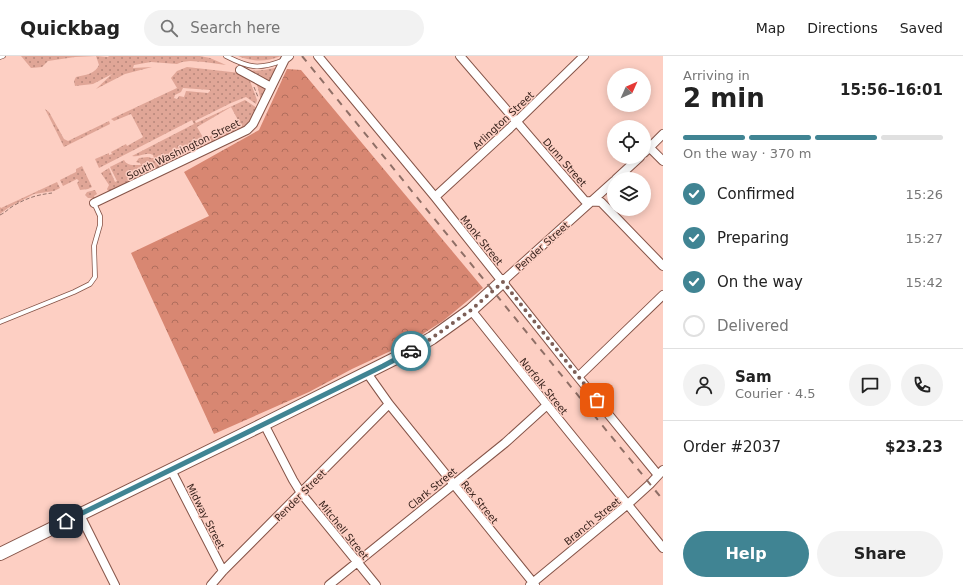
<!DOCTYPE html>
<html lang="en">
<head>
<meta charset="utf-8">
<style>
	:root { --surface:#fff; --page:#f2f2f2; --text:#222; --muted:#767676; --line:#e0e0e0; --accent:#408493 }
	body { margin:0; font-family:"DejaVu Sans",sans-serif; background:var(--page); color:var(--text); height:100vh; display:flex; flex-direction:column; font-size:15px; white-space:nowrap }
	* { box-sizing:border-box; margin:0 }
	p { font-size:13px; color:var(--muted) }
	.icon { flex:none; width:22px; height:22px; fill:none; stroke:currentColor; stroke-width:2; stroke-linecap:round; stroke-linejoin:round }
	.map { position:relative; flex:1; overflow:hidden }
	.details { display:flex; flex-direction:column; background:var(--surface); width:300px }
	.details>* { flex:none }
	.needle { width:26px; rotate:45deg }
	.tools { position:absolute; left:607px; top:12px; display:grid; gap:8px }
	.tools a { display:grid; place-items:center; width:44px; height:44px; border-radius:50%; background:var(--surface); box-shadow:0 2px 10px #0003; font-size:20px }
	.pin { position:absolute; display:grid; place-items:center; width:34px; height:34px; color:#fff; margin:-17px; border-radius:8px; box-shadow:0 2px 6px #0006 }
	.courier { position:absolute; display:grid; place-items:center; width:40px; height:40px; margin:-20px; border:3px solid #408493; border-radius:50%; background:#fff; color:#222; box-shadow:0 1px 5px #0007 }
	.head em { font-style:normal; font-weight:700 }
	.head div { display:flex; flex-direction:column-reverse }
	.head { display:flex; align-items:center; justify-content:space-between; height:68px; padding:0 20px }
	h1 { font-size:26px; font-weight:700; line-height:30px }
	.bar { display:grid; grid-template-columns:repeat(4,1fr); gap:6px 4px; align-content:center; height:48px; padding:0 20px }
	.bar i { height:5px; border-radius:3px; background:var(--line) }
	.bar .active { background:var(--accent) }
	.bar p { grid-column:span 4 }
	.line { display:flex; align-items:center; gap:10px; padding:0 20px; border-top:1px solid var(--line) }
	.line div { flex:1 }
	.round { display:grid; place-items:center; flex:none; width:42px; height:42px; border-radius:21px; background:var(--page) }
	ol { padding:0 20px; list-style:none }
	li { display:flex; align-items:center; gap:12px; height:44px }
	li p { margin-inline-start:auto }
	li .icon { padding:4px; border-radius:50%; background:var(--accent); color:#fff; stroke-width:4 }
	li:last-child { color:var(--muted) }
	li i { width:22px; height:22px; border:2px solid var(--line); border-radius:50% }
	.action { display:flex; gap:8px; margin-top:auto; padding:8px 20px }
	.action a { flex:1; height:46px; border-radius:24px; background:var(--accent); color:#fff; font-size:16px; font-weight:700; line-height:46px; text-align:center }
	.action a+a { background:var(--page); color:var(--text) }
	header { display:flex; align-items:center; gap:24px; box-sizing:border-box; height:56px; padding:0 20px; background:var(--surface); border-bottom:1px solid var(--line) }
	header strong { font-size:19px }
	nav { display:flex; gap:22px; margin-inline-start:auto; font-size:14px }
	.search { width:280px; height:36px; background:var(--page); display:flex; align-items:center; gap:10px; box-sizing:border-box; padding:0 14px; border-radius:22px; color:var(--muted); font-size:15px }
	main { display:flex; flex:1; min-height:0 }
	.map>svg:first-child { display:block }
</style>
</head>
<body>
<header>
<strong>Quickbag</strong>
<div class="search"><svg class="icon" aria-label="search" viewBox="0 0 24 24"><circle cx="10" cy="10" r="6"/><path d="M15 15l6 6"/></svg>Search here</div>
<nav><a>Map</a><a>Directions</a><a>Saved</a></nav>
</header>
<main>
<div class="map">
<svg width="663" height="529" viewBox="0 0 663 529">
	<defs>
		<pattern id="grass-dots" width="8" height="8" patternUnits="userSpaceOnUse"><rect width="8" height="8" fill="#e0a697"/><path d="M2 2h.1M6 6h.1" fill="none" stroke="#b7877b" stroke-width="1.8" stroke-linecap="round"/></pattern>
		<pattern id="forest-crowns" width="20" height="18" patternUnits="userSpaceOnUse"><rect width="20" height="18" fill="#d88772"/><path d="M2 6a3 3 0 1 1 6 0M12 15a3 3 0 1 1 6 0" fill="none" stroke="#b06e5d"/></pattern>
	</defs>
	<rect width="100%" height="100%" fill="#fdcfc3"/>
	<path fill="url(#grass-dots)" fill-rule="evenodd" d="M21 0H96L108 1 109 0H200L210 2 226 9 204 6 190 5 182 6 177 8 151 6 134 9 133 12 152 11 125 18 96 33 112 18 93 28 75 30 74 25 76 21C85 19 95 18 99 9L96 0 75 1 48 5 42 11 31 12Z
		M238 0H281C266 6 253 6 238 0Z
		M187 11 240 17 250 25 257 44 256 48 246 41 231 47 195 65 196 67 245 44 257 52 251 64 245 70 120 132 112 135H108L107 133 109 129 101 117 109 112 115 126 117 125 110 111 124 104C127 110 134 109 141 109L140 107 136 106 139 102 148 101 151 102H154L153 99C146 95 139 102 132 100L194 68 192 64 99 112 95 103 109 97V99L112 98 111 96 126 88 127 90 143 81 131 58 114 65 111 63 177 32 171 22 177 15ZM183 32 210 34V35L208 37 186 35 184 41 179 40 177 43 174 42 175 39 181 36ZM231 51 239 66 204 83 197 71Z
		M275 12 276 14 270 26 248 15 264 14Z
		M255 25 268 32 261 45 258 32Z
		M45 53 49 56 64 83 68 85 109 65 110 68 64 91Z
		M82 110 92 131 88 133 80 134 77 127 79 125 77 123 63 130 60 124 76 116V113Z
		M57 126 60 132 54 135 34 138 8 152 0 158V151L1 152Z
		M95 134 97 138 94 140 95 142H88L85 139 87 136Z"/>
	<path fill="url(#forest-crowns)" d="M287 13 301 14 483 232 443 265 410 286 352 313 309 336 214 378 131 197 209 160 184 116 259 74Z"/>
	<g fill="none" stroke-linecap="round" stroke-linejoin="round">
		<g stroke="#855448" stroke-width="5.5">
			<path id="lane" d="M226 0C249 12 259 14 284 4
				M0 1 3 0
				M0 266 74 236 90 228 95 221 94 190 100 169V160L94 147"/>
		</g>
		<g stroke="#855448" stroke-width="10">
			<path id="street" d="M318 0 435 141 578 321 658 419
				M460 0 585 145 601 146 663 210
				M240 14 271 31
				M650 92 663 105
				M644 97 663 78
				M616 123 640 101
				M435 141 510 72 584 0
				M94 147 247 74 253 68 285 3 289 0
				M503 225 614 125
				M471 254 547 349 663 492
				M367 317 389 348 535 529
				M578 321 663 239
				M264 368 293 424 301 437 376 529
				M171 414 223 515
				M80 459 115 529
				M211 529 223 515 389 348
				M329 529 505 387 547 349
				M530 529 628 448 650 428 663 414"/>
		</g>
		<g stroke="#855448" stroke-width="14">
			<path id="secondary" d="M0 498 264 368 410 295 432 282 471 254 503 225"/>
		</g>
		<path stroke="#95746c" stroke-width="1" stroke-dasharray="4 2" stroke-linecap="butt" d="M254 31 258 41
			M0 159C5 157 8 153 13 150 27 142 36 139 52 137"/>
		<use href="#lane" stroke="#fff" stroke-width="4"/>
		<use href="#street" stroke="#fff" stroke-width="8"/>
		<use href="#secondary" stroke="#fff" stroke-width="12"/>
		<path stroke="#8f6f66" stroke-width="2" stroke-dasharray="7 7" stroke-linecap="butt" d="M302 0 663 444"/>
	</g>
	<g fill="none" stroke-linecap="round" stroke-linejoin="round">
		<path stroke="#7d5f57" stroke-width="4" stroke-dasharray="0 7.2" d="M411 295 432 282 471 254 503 226 597 344"/>
		<path stroke="#408493" stroke-width="5" d="M66 465 383 310 411 295"/>
	</g>
	<g text-anchor="middle" stroke-width="3" stroke-linejoin="round" paint-order="stroke">
		<g font-size="10" fill="#38231d" stroke="#fdcfc3">
			<text transform="translate(503 64) rotate(-43)" y="4">Arlington Street</text>
			<text transform="translate(183 93) rotate(-26)" y="4">South Washington Street</text>
			<text transform="translate(565 106) rotate(49)" y="4">Dunn Street</text>
			<text transform="translate(482 184) rotate(51)" y="4">Monk Street</text>
			<text transform="translate(542 190) rotate(-42)" y="4">Pender Street</text>
			<text transform="translate(544 330) rotate(51)" y="4">Norfolk Street</text>
			<text transform="translate(432 432) rotate(-39)" y="4">Clark Street</text>
			<text transform="translate(300 439) rotate(-45)" y="4">Pender Street</text>
			<text transform="translate(480 446) rotate(51)" y="4">Rex Street</text>
			<text transform="translate(206 460) rotate(63)" y="4">Midway Street</text>
			<text transform="translate(592 465) rotate(-39)" y="4">Branch Street</text>
			<text transform="translate(344 474) rotate(51)" y="4">Mitchell Street</text>
		</g>
	</g>
</svg>
<div class="tools">
<a><svg class="needle" viewBox="-14 -14 28 28"><path d="M0-13l5 13h-10z" fill="#e53935"/><path d="M0 13l5-13h-10z" fill="#767676"/></svg></a>
<a><svg class="icon" aria-label="locate" viewBox="0 0 24 24"><circle cx="12" cy="12" r="6"/><path d="M12 2v4M12 18v4M2 12h4M18 12h4"/></svg></a>
<a><svg class="icon" aria-label="layers" viewBox="0 0 24 24"><path d="M12 4l9 5-9 5-9-5zM3 14l9 5 9-5"/></svg></a>
</div>
<div class="pin" style="left:597px;top:344px;background:#ea580c"><svg class="icon" aria-label="bag" viewBox="0 0 24 24"><path d="M5 8h14l-1 12H6zM9 8a3 3 0 0 1 6 0"/></svg></div>
<div class="pin" style="left:66px;top:465px;background:#1f2937"><svg class="icon" aria-label="home" viewBox="0 0 24 24"><path d="M3 11l9-7 9 7M6 9v11h12V9"/></svg></div>
<div class="courier" style="left:411px;top:295px"><svg class="icon" aria-label="car" viewBox="0 0 24 24"><path d="M5 17H2v-5l4-1 3-4h7l3 4 3 1v5h-3M9 17h6M6 11h13"/><circle cx="7" cy="17" r="2"/><circle cx="17" cy="17" r="2"/></svg></div>
</div>
<section class="details">
<div class="head"><div><h1>2 min</h1><p>Arriving in</p></div><em>15:56–16:01</em></div>
<div class="bar"><i class="active"></i><i class="active"></i><i class="active"></i><i></i><p>On the way · 370 m</p></div>
<ol>
<li><svg class="icon" aria-label="check" viewBox="0 0 24 24"><path d="M5 12l5 5 9-10"/></svg>Confirmed<p>15:26</p></li>
<li><svg class="icon" aria-label="check" viewBox="0 0 24 24"><path d="M5 12l5 5 9-10"/></svg>Preparing<p>15:27</p></li>
<li><svg class="icon" aria-label="check" viewBox="0 0 24 24"><path d="M5 12l5 5 9-10"/></svg>On the way<p>15:42</p></li>
<li><i></i>Delivered</li>
</ol>
<div class="line" style="height:72px"><a class="round"><svg class="icon" aria-label="person" viewBox="0 0 24 24"><circle cx="12" cy="8" r="4"/><path d="M4 21q1-7 8-7t8 7"/></svg></a><div><b>Sam</b><p>Courier · 4.5</p></div><a class="round"><svg class="icon" aria-label="chat" viewBox="0 0 24 24"><path d="M4 5h16v11H9l-5 4z"/></svg></a><a class="round"><svg class="icon" aria-label="phone" viewBox="0 0 24 24"><path d="M5 4h4l2 5-3 2q2 4 5 5l2-3 5 2v4C11 20 4 13 5 4z"/></svg></a></div>
<div class="line" style="height:52px"><div>Order #2037</div><b>$23.23</b></div>
<div class="action"><a>Help</a><a>Share</a></div>
</section>
</main>
</body>
</html>
